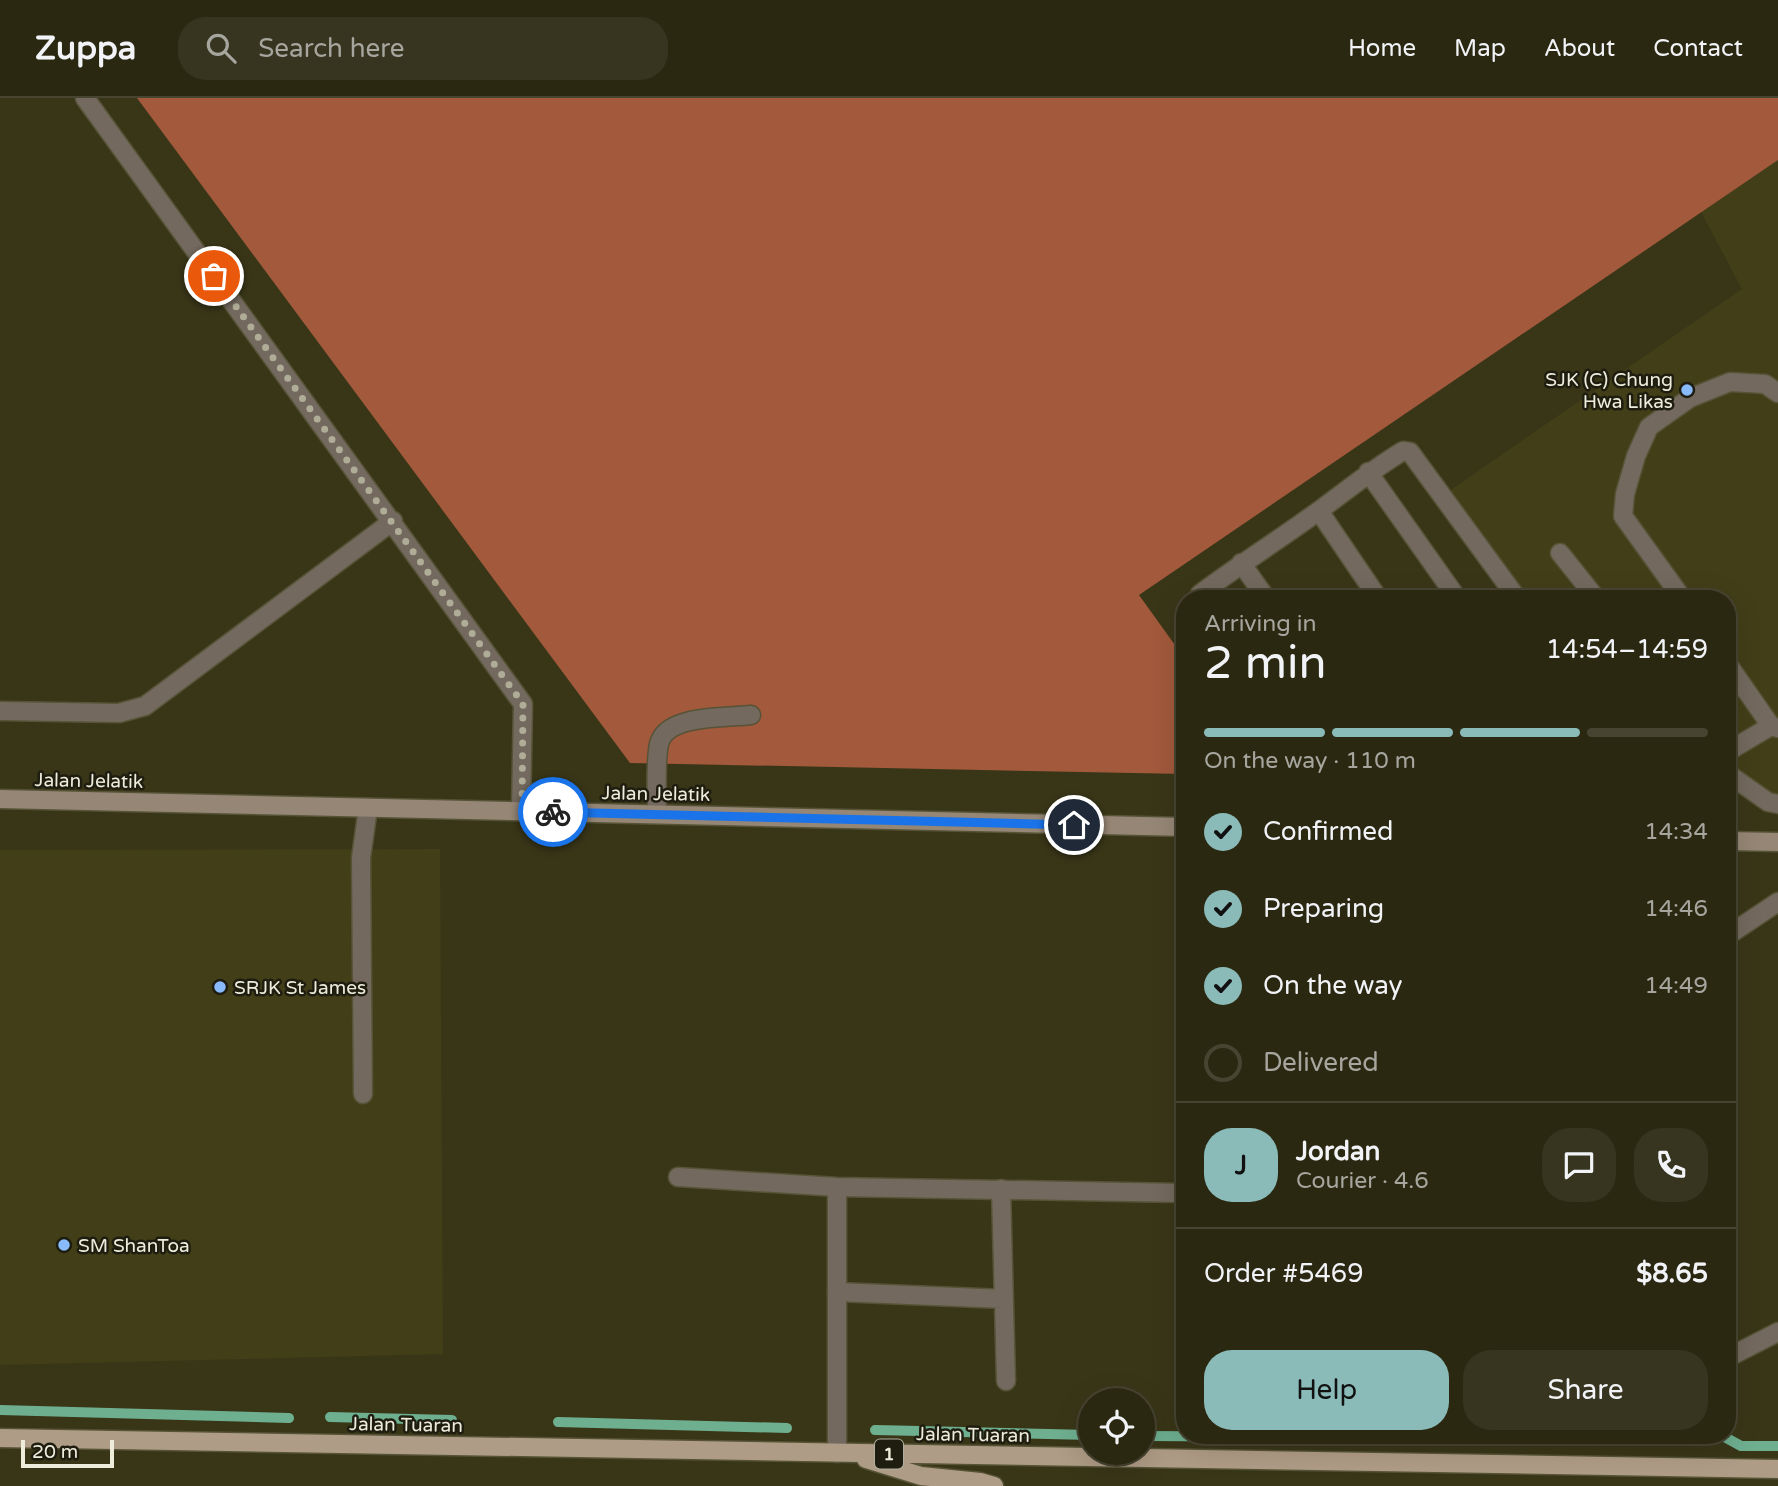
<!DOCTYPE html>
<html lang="en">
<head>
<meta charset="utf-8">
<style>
	:root { --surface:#2b2812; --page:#373420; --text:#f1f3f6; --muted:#a6a69f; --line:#474432; --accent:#8bbbb9 }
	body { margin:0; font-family:"Varela Round",sans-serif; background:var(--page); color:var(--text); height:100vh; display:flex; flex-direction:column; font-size:26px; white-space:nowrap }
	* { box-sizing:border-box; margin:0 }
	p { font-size:23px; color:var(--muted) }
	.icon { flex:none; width:38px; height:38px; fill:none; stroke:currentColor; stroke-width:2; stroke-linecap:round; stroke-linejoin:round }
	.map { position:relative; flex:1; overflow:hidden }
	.side { position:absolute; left:1176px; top:492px; width:560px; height:854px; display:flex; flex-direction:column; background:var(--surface); border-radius:28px; box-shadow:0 7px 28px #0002,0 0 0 2px var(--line) }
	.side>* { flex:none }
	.buttons { position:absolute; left:1078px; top:1290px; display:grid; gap:14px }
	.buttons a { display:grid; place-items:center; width:77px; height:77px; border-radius:50%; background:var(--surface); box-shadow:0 7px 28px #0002,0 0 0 2px var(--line); font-size:35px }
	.scale { position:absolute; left:21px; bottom:18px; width:93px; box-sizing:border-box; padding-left:7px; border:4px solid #eeeddc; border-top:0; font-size:19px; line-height:24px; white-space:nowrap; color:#eeeddc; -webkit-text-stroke:5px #1e1d10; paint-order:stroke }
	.pin { position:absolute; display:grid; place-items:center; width:60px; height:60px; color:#fff; margin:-30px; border:4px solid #fff; border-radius:50%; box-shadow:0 2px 7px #0007 }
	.courier { position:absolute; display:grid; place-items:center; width:70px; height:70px; margin:-35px; border:5px solid #1a73e8; border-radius:50%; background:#fff; color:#222; box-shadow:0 2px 9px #0007 }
	.headline em { font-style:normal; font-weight:600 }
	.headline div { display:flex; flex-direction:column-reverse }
	.headline { display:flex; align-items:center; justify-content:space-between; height:119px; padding:0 28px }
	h1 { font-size:46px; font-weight:600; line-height:52px }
	.bar { display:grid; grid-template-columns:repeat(4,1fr); gap:10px 7px; align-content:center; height:84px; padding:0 28px }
	.bar i { height:9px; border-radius:5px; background:var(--line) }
	.bar .current { background:var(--accent) }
	.bar p { grid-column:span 4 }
	.line { display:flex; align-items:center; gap:18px; padding:0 28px; border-top:2px solid var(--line) }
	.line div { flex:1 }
	.round { display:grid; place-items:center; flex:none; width:74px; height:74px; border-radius:28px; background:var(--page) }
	ol { padding:0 28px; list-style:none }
	li { display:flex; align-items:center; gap:21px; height:77px }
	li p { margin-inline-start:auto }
	li .icon { padding:7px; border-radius:50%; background:var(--accent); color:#111; stroke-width:4 }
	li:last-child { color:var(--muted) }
	li i { width:38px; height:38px; border:4px solid var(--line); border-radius:50% }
	.cta { display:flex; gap:14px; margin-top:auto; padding:14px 28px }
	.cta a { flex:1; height:80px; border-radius:28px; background:var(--accent); color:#111; font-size:28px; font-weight:600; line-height:80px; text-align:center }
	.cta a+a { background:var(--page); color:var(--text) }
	header { display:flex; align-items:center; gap:42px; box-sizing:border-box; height:98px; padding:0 35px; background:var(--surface); border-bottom:2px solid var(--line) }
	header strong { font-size:33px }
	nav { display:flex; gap:38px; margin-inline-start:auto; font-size:24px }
	.search { width:490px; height:63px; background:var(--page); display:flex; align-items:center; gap:18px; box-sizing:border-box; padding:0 24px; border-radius:28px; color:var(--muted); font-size:26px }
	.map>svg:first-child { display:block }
</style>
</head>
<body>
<header>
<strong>Zuppa</strong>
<div class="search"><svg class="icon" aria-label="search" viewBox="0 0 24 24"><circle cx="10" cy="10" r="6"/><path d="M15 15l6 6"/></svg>Search here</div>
<nav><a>Home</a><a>Map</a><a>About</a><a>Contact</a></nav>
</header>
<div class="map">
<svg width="1778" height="1388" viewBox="0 0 1778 1388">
	<rect width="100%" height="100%" fill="#393618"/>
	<path fill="#423e18" d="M1778 62V699L1727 686V500H1525L1449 393 1742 191 1701 114Z
		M440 751 443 1256 0 1267V752Z"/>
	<path fill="#a2593c" d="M137 0H1778V62L1139 497 1185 561V676L630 665Z"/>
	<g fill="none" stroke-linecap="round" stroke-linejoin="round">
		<path stroke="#6eaf90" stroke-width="10" d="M0 1312 289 1320
			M330 1319 452 1322
			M558 1324 787 1330
			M875 1332 1090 1337
			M1721 1337 1741 1348H1778
			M1143 1338 1516 1340 1525 1337"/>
		<g stroke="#565337" stroke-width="21">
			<path id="lane" d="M1368 374 1457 500
				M1319 413 1378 500
				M1560 455 1596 500
				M1241 465 1266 500
				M1199 500 1200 496C1239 467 1280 441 1320 412 1347 392 1373 371 1403 353L1410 354 1517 500
				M1682 500 1623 418 1625 396 1636 358 1649 329 1690 300 1730 284 1765 286 1778 295
				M1727 565 1771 628 1778 630
				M1727 654 1771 628
				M1727 675 1768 704 1778 706
				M657 716C657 695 655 666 659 646 666 616 727 620 751 617
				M363 996 361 760 368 710
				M1001 1091 1006 1283
				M837 1194 1004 1201"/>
		</g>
		<g stroke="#565337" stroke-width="21">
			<path id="street" d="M85 0 523 606 521 713
				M0 613 119 615 145 608 393 423
				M1727 838 1778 804
				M678 1079 837 1089 1183 1095
				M1727 1260 1778 1234
				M837 1355V1089"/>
		</g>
		<g stroke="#565337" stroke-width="21">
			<path id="secondary" d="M0 701 1185 729
				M1727 743 1778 744"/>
		</g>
		<g stroke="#565337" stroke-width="21">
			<path id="primary" d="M0 1340 1778 1371
				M866 1361 921 1378 980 1384 994 1388"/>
		</g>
		<use href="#lane" stroke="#73695e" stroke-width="18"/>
		<use href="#street" stroke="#73695e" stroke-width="18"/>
		<use href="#secondary" stroke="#958675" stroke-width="18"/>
		<use href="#primary" stroke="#af9c86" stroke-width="18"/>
	</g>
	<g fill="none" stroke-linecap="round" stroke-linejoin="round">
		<path stroke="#afad97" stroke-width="7" stroke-dasharray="0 12.6" d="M214 178 523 606 522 713 553 714"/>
		<path stroke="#1a73e8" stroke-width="9" d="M553 714 1074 727"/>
	</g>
	<g fill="#88bafc" stroke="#1e1d10" stroke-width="2.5">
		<circle cx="1687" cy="292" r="7"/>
		<circle cx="220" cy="889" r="7"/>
		<circle cx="64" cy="1147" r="7"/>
	</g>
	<g text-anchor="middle" stroke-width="5" stroke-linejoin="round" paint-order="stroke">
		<rect fill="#1e1d10" stroke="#b0af9f" stroke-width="2" x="875" y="1341.5" width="28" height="29" rx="5"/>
		<g font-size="18" font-weight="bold" fill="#eeeddc">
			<text x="889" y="1362">1</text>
		</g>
		<g font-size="19" fill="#eeeddc" stroke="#1e1d10" text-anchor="start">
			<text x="1673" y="288" text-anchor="end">SJK (C) Chung<tspan x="1673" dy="22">Hwa Likas</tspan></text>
			<text x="234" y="896">SRJK St James</text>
			<text x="78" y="1154">SM ShanToa</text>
		</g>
		<g font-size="19" fill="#eeeddc" stroke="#1e1d10">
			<text transform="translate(89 682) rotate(1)" y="7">Jalan Jelatik</text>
			<text transform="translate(656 695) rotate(1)" y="7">Jalan Jelatik</text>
			<text transform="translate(406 1326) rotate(1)" y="7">Jalan Tuaran</text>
			<text transform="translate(973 1336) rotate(1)" y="7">Jalan Tuaran</text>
		</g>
	</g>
</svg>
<div class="buttons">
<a><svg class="icon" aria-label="locate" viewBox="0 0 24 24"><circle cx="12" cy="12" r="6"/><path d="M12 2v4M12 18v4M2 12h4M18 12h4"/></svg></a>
</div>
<div class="scale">20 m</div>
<div class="pin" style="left:214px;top:178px;background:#ea580c"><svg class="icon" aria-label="bag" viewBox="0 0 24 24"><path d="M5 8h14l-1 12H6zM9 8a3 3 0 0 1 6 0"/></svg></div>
<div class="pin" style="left:1074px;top:727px;background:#1f2937"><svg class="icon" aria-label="home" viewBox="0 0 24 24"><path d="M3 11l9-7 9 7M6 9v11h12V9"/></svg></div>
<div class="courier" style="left:553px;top:714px"><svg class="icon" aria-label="bike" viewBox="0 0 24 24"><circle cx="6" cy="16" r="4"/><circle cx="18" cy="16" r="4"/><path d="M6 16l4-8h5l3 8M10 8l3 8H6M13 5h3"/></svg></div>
<section class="side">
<div class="headline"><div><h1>2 min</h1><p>Arriving in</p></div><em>14:54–14:59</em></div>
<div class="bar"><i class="current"></i><i class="current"></i><i class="current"></i><i></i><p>On the way · 110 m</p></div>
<ol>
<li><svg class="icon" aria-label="check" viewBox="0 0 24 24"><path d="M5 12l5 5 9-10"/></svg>Confirmed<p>14:34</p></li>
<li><svg class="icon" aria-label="check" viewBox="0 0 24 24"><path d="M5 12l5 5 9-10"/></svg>Preparing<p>14:46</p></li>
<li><svg class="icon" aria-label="check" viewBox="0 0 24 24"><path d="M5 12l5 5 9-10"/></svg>On the way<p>14:49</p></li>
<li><i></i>Delivered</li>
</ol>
<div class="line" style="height:126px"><b class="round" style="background:var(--accent);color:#111">J</b><div><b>Jordan</b><p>Courier · 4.6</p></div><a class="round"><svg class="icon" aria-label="chat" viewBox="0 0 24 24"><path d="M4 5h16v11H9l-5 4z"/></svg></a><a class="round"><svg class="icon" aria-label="phone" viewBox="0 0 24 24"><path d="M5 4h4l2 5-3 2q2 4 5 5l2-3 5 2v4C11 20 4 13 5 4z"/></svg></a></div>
<div class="line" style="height:91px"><div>Order #5469</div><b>$8.65</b></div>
<div class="cta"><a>Help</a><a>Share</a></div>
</section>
</div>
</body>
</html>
